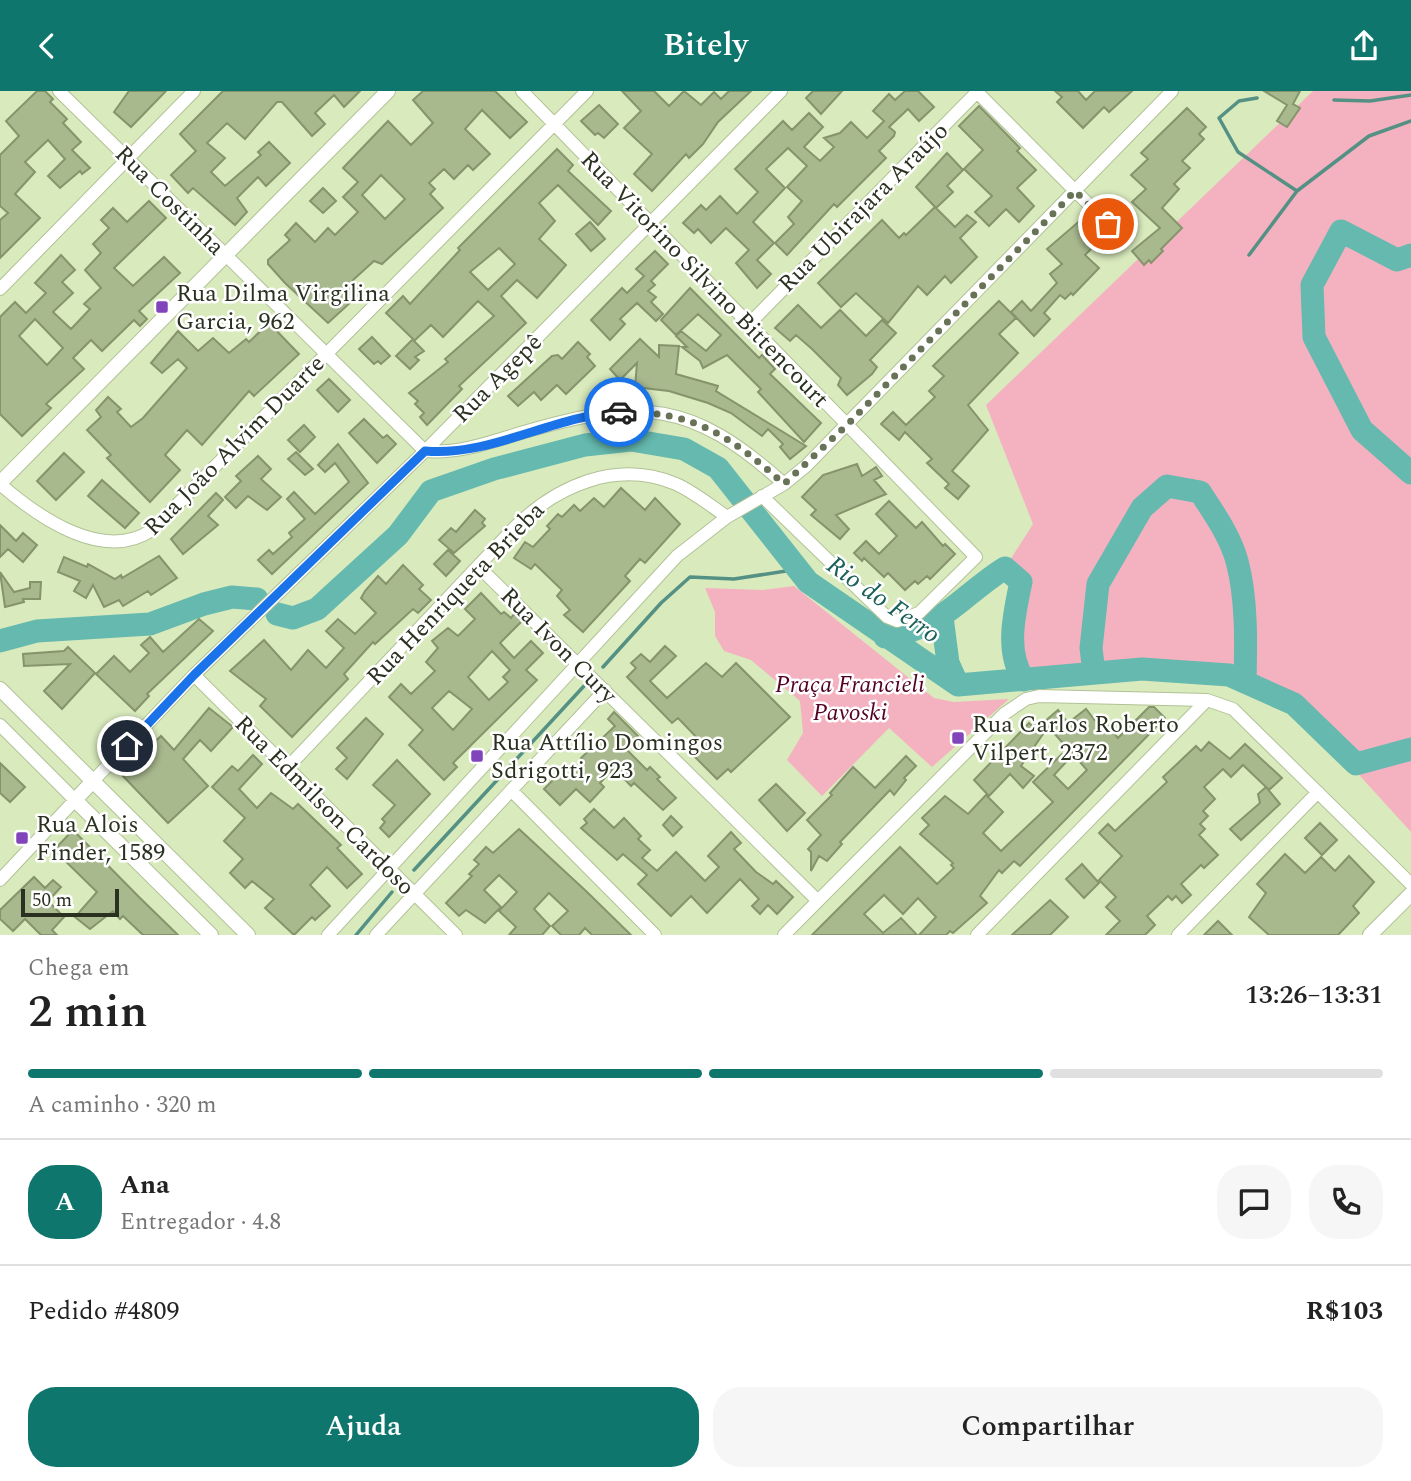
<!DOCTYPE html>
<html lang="pt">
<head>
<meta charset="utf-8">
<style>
	:root { --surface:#fff; --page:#f6f6f6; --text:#222; --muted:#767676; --line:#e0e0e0; --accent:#0f766e }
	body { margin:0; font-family:Spectral,serif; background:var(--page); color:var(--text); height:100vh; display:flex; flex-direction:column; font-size:26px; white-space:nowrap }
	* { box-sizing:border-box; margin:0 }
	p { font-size:23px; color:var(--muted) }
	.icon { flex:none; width:38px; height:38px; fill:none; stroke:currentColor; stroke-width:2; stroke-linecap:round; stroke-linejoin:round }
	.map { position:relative; height:844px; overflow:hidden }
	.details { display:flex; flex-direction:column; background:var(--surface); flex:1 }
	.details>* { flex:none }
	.scale { position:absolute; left:21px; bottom:18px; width:98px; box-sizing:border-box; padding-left:7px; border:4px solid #2b3120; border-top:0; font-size:19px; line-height:24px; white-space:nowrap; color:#2b3120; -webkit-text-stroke:5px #fff; paint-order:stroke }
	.pin { position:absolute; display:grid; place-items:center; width:60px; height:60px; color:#fff; margin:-30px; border:4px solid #fff; border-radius:50%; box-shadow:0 2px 7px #0007 }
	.courier { position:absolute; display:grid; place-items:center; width:70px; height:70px; margin:-35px; border:5px solid #1a73e8; border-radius:50%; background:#fff; color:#222; box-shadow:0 2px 9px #0007 }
	.overview em { font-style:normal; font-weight:600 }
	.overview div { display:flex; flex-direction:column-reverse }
	.overview { display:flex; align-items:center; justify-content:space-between; height:119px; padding:0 28px }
	h1 { font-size:46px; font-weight:600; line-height:52px }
	.bar { display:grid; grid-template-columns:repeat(4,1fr); gap:10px 7px; align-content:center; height:84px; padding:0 28px }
	.bar i { height:9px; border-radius:5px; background:var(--line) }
	.bar .current { background:var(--accent) }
	.bar p { grid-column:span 4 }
	.line { display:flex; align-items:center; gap:18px; padding:0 28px; border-top:2px solid var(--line) }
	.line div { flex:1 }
	.round { display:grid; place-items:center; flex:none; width:74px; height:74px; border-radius:28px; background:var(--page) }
	.primary-button { display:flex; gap:14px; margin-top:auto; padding:14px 28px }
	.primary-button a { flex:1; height:80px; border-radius:28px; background:var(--accent); color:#fff; font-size:28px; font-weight:600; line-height:80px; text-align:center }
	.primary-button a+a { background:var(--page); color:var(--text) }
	header { display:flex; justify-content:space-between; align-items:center; height:91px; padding:0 28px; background:var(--accent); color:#fff; font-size:32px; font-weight:600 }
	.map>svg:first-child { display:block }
</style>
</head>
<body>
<header><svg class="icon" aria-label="back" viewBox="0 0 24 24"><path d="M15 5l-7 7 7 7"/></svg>Bitely<svg class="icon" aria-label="share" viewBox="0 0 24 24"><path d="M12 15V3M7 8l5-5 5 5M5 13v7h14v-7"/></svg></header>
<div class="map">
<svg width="1411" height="844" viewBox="0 0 1411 844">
	<rect width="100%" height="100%" fill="#d9eabd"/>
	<path fill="#f4b2c1" d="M1313 0H1411V741L1299 618 1229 584 1142 578 1042 588 1013 573V527L1021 492 1005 477 1033 433 986 314Z
		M794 495 934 607 954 611 1009 608 932 676 889 637 822 705 787 669 803 642 800 610 751 569 724 560 715 545V521L705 497 763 499Z"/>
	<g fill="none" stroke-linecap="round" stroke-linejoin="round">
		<path stroke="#549083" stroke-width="3.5" d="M1257 7 1239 10 1219 27 1238 61 1297 100
			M1334 9 1370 10 1411 4
			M1249 164 1297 100 1369 45 1411 30
			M603 576 661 512 690 486 734 488 799 478
			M414 779 584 595
			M356 844 392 801"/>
		<path stroke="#65b9ae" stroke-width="23" d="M1411 164 1397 169 1341 140 1312 194 1314 246 1362 339 1411 382
			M277 523 293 527 317 518 398 444 431 400 494 378 585 354 631 349 684 358 718 377 808 491 958 594 1142 578 1229 584 1294 613 1356 673 1411 658
			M942 526 948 572 958 594
			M885 546C944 537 959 506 1005 477L1021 491C1014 524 1005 561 1024 589
			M0 550 37 540 150 533 204 513 232 506 257 508
			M1094 582 1091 557 1098 493 1142 417 1167 395 1200 401C1214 422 1230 445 1237 470 1247 508 1246 551 1245 591"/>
	</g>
	<path fill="#a9b98e" stroke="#85946b" stroke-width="2" fill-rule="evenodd" d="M37 0H45L53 8 50 11 67 28 63 32 81 51 72 59 90 77 82 83 80 80 60 97 48 85 65 68 48 49 25 71 35 81 15 103 40 127 0 167V129L8 122 0 115V64L19 45 6 30Z
		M129 0H166L131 36 114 21Z
		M223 0H360L344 16 334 4 315 22 325 33 312 45 282 11H277L245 48 227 32 207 52 225 67 211 81 225 95 261 64 258 61 269 51 290 72 266 95 258 86 237 107 247 121 235 134 193 97 188 102 171 84 196 60 180 43Z
		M423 0H495L527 31 510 47 482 19 465 38 490 63 473 79 468 74 454 88 444 78 429 92 435 98 430 103 443 117 382 173 374 170 353 189 363 200 328 232 285 192 268 173V169L290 149 285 144 296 132 315 151 328 137 335 144 358 121 343 106 358 91 343 77 388 30 411 54 433 32 413 9ZM381 84 405 108 385 128 362 104Z
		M622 0H654L669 15 684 0 701 14 714 1 721 8 729 0H751L718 31 703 53 689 67 686 63 652 100 634 83 652 63 624 37 641 20Z
		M813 0H842L821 23 806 7Z
		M905 0H918L934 16 919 30 908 18 889 36 895 41 894 45 879 60 886 67 837 116 834 113 787 164 775 152 794 133 788 126 802 110 787 96 807 75 788 57 766 78 785 97 753 131 774 152 757 169 771 183 757 197 736 172 749 159 726 137 711 152 698 138 694 142 683 132 701 114 706 119 720 105 737 123 758 101 735 78 783 30 792 39 809 22 823 36 804 56 820 70 834 56 824 47 840 42 851 31 867 47 884 30 873 20 889 3 895 9Z
		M1055 0H1078L1086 9 1095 0H1132L1109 21 1104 16 1083 37 1057 11 1062 6Z
		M1264 0H1300L1293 13 1300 17 1287 36 1277 30 1287 14Z
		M599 14 618 33 604 47 598 42 595 44 581 30Z
		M979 15 1020 57 1017 60 1036 79 1017 97 1034 115 1019 131 1006 118 989 135 975 121 992 105 964 78 983 59 959 35Z
		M1187 17 1206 36 1199 43 1204 48 1182 70 1190 77 1174 93 1179 98 1162 117 1182 137 1161 158 1163 160 1151 172 1149 169 1144 174 1132 160 1160 137 1132 111 1146 98 1131 84 1148 68 1141 62Z
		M557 58 573 74 568 80 611 120 598 134 558 94 539 112 555 130 539 148 566 174 537 207 517 189 501 205 526 232 459 295 462 298 427 334 420 326 424 322 415 313 418 310 409 302 448 271 445 268 494 225 478 210 443 246 431 234 414 250 424 260 415 266 419 269 410 278 396 265 413 248 386 222 403 205 410 213 460 159 458 157ZM499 157 515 173 488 199 470 181Z
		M947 62 963 79 947 95 953 101 936 117 916 96Z
		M323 97 336 110 323 122 310 110Z
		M149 110 166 127 114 177 133 195 164 166 180 182 139 220 147 228 140 235 134 229 102 260 91 249 73 267 84 278 46 313 51 317 22 345 0 323V226L15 211 26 222 46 202 35 192 61 164 75 179 62 191 73 202 53 221 71 238 90 218 84 213 101 197 85 179 101 162 93 153 109 137 101 129 113 117 127 131ZM35 228 63 257 47 274 19 245Z
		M935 116 955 136 967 124 976 131 960 147 977 166 951 192 945 185 927 204 918 195 888 232 856 202 841 216 818 192 882 129 899 147 904 142 906 144Z
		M1083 127 1103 146 1085 164 1099 177 1073 204 1071 202 1065 208 1060 204 1044 222 1050 228 1034 245 1011 221 1022 210 1031 220 1057 192 1050 183 1062 173 1047 158Z
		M590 131 605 148 591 160 576 143Z
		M655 160 668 173 651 190 655 194 648 200 656 206 651 211 663 223 656 230 637 212 620 228 625 233 610 249 591 229 622 197 627 202 644 185 636 178Z
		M690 197 759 267 762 264 775 278 770 283 821 332 804 351 758 301 761 298 727 264 703 277 700 270 682 256H687L676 245 681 240 706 260 721 244 698 223 676 244 661 229Z
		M999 210 1016 227 999 243 1018 262 968 314 988 339 952 380 969 395 958 408 945 397 949 393 927 372 932 368 905 341 899 349 881 333 893 321 906 334 935 306 929 300 944 285 933 275Z
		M798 214 821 237 840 219 866 245 882 229 896 242 870 269 877 276 872 283 847 304 838 294 841 287 812 258 796 244 790 250 775 237Z
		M269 232 299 263 254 305 249 300 202 354 187 339 165 364 180 379 150 411 107 367 111 364 87 339 101 326 96 319 108 306 121 318 117 321 131 336 143 327 187 277 178 268 162 282 151 272 178 240 198 260 213 247 229 262 246 248 249 251Z
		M372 246 390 265 381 273 378 270 374 273 359 258Z
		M640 248 659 266V254L679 255 676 283 718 295 716 300 806 355 790 368 780 356 783 353 768 338 762 345 731 322 708 312 669 300 635 296 637 272 620 289 610 278Z
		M578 251 590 263 587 266 595 275 566 303 557 294 541 309 534 301 518 315 508 305 552 265 558 264 562 268Z
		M329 288 350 309 338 321 317 299Z
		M364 328 383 347 387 344 396 353 377 372 349 342Z
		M304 334 315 346 300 361 288 349Z
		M338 353 368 392 272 483 258 469 269 459 273 463 292 446 289 442 305 428 287 408 294 401 315 423 349 391 335 372 325 381 318 374Z
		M296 361 313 378 305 384 288 368Z
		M64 362 84 381 56 409 37 390Z
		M258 365 271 378 261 388 281 406 267 419 248 405 236 417 225 406 241 390 236 385Z
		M857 373 862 385 876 376 882 385 874 389 886 403 836 424 849 438 840 448 811 424 816 419 802 406 823 384Z
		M102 389 139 422 125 437 88 405Z
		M621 397 645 419 655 407 680 433 645 472 640 468 625 485 630 490 583 541 564 524 570 519 557 505 562 499 535 473 531 478 514 467 525 451 533 456 550 438 547 435 558 423 562 426 574 414 580 420 594 407 604 416Z
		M216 402 223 409 208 425 218 434 183 463 171 448Z
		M889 410 916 437 922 431 943 455 945 453 955 463 930 488 927 485 918 493 915 490 905 499 888 482 884 486 864 467 862 470 854 462 866 450 879 463 897 445 876 423Z
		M475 419 485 428 482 432 485 435 454 462 439 449 451 437 456 441Z
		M0 434 16 450 23 442 37 454 23 471 8 458 0 466Z
		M448 459 460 470 446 485 434 473Z
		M159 465 177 487 151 504 148 500 123 515 119 509 104 516 93 494 86 507 74 500 80 490 58 481 64 466 87 476 88 473 115 488 121 484 122 487Z
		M403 474 423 494 419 498 431 509 418 522 413 518 375 553 373 551 344 583 348 588 292 646 260 615 266 608 230 580 264 549 291 579 308 559 326 577 344 557 326 540 338 528 355 543 376 522 361 507 365 500 378 485 386 493Z
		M0 481 14 501 30 497V491H41L40 508H23L24 511 5 516Z
		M481 502 501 523 504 521 511 527 514 523 522 530 500 552 514 567 531 550 543 562 526 579 537 589 453 672 457 676 444 689 409 654 423 639 389 606 401 593 411 603 435 580 426 571 438 557 432 550 448 537 458 545 475 528 465 518ZM492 560 510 579 503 586 508 591 489 609 468 586ZM449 600 472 618 453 639 432 617Z
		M199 528 213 540 147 603 149 605 135 620 96 583 114 565 130 581 149 562 141 554 150 546 163 561Z
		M665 555 676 565 650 590 667 607 706 572 722 586 736 572 790 626 731 681 728 678 717 688 693 664 704 654 678 627 672 632 627 586 636 577 631 572 641 563 650 571Z
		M68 556 95 582 62 618 44 600 70 573 24 575 23 563 64 560Z
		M1149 616H1154L1165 627 1020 775 1014 770 1002 782 999 779 980 805 987 812 953 842 950 840 946 844H919L936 826 918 807 903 823 884 804 864 823 883 842 901 827 917 844H812L900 756 937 793 954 777 951 774 953 772 920 743 929 734 922 727 945 705 968 723 986 704 1003 721 983 742 1001 760 1053 711 1033 691 1062 663 1068 669 1054 684 1068 698 1087 679 1044 631 1058 619 1068 632 1086 618 1100 636 1106 632 1118 647Z
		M209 617 233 636 211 660 200 649 183 668 208 695 168 732 121 683 161 645 174 659Z
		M614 621 638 645 626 658 647 679 650 676 660 686 657 688 676 707 663 719 634 692 631 695 614 677 600 692 604 696 590 711 576 698 560 714 544 698 561 681 567 686 583 669 581 667 615 635 608 628Z
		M366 627 383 643 347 688 336 678 347 667 337 657Z
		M1029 632 1033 636 1036 633 1043 643 1021 675 1034 685 1023 697 1010 683 989 705 974 689Z
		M1209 651 1230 668 1245 653 1282 687 1269 699 1243 674 1231 686 1223 678 1204 696 1215 708 1203 720 1208 725 1200 733 1205 738 1199 744 1218 764 1204 777 1201 774 1181 793 1191 804 1182 812 1176 805 1172 809 1168 805 1147 825 1155 834 1145 844H1106L1120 830 1106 816 1116 806 1099 789 1122 765 1099 742 1108 733 1115 740 1167 691 1163 686 1177 673 1196 655 1201 660Z
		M253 664 262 673 239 698 257 717 271 702 293 718 298 713 341 754 337 757 362 783 347 797 327 776 310 794 330 815 315 829 312 826 294 844 265 817 274 808 252 790 245 797 230 782 243 768 224 750 245 727 212 696 232 675 238 680Z
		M906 665 916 675 904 687 906 689 894 704 890 699 840 751 842 753 827 770 819 765 811 780V761L808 758 821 744 807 729 832 704 830 702 853 676 875 697Z
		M397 669 430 703 389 746 380 737 385 731 382 728 395 714 373 694Z
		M0 672 25 696 10 711 0 702Z
		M776 693 805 722 787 740 759 709Z
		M1266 696 1280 713 1241 749 1230 738 1260 712 1258 703Z
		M594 718 614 737 624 727 641 745 638 748 650 759 642 767 657 780 676 761 705 790 719 776 708 765 731 741 741 752 734 758 756 781 773 793 776 790 793 806 777 823 768 814 760 823 752 815 759 808 740 788 707 822 691 805 671 825 638 793 647 784 623 763 617 769 581 737 587 732 584 728Z
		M671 725 682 736 673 745 663 734Z
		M1320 732 1337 749 1322 764 1305 747Z
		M519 738 587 801 631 844H592L585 837 579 844H561L552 835 568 820 549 802 534 818 550 835 542 844H509L516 836 499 820 517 801 499 784 484 799 501 816 485 832 466 819 459 825 446 812 472 785 469 783 479 773 474 769 486 756 493 762Z
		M73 739 139 806 178 844H143L123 825 120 828 113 820 90 838 75 826 97 801 54 759Z
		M1285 763 1305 782 1321 766 1335 780 1349 765 1374 791 1353 815 1359 822 1338 844H1269L1249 826 1266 802 1257 793Z
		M1082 773 1099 792 1084 807 1066 788Z
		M34 786 45 797 53 789 61 796 48 810 64 826 52 839 57 844H41L25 828 13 840 0 828V819Z
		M1050 809 1068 826 1050 844H1012Z
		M1218 830 1232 844H1204Z"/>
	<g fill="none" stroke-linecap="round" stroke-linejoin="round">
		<g stroke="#b2c296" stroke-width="14">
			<path id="minor" d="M59 0 425 360C460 363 490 351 524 341 641 307 691 309 784 393
				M522 0 976 466 919 522 897 530 887 526 762 405
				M976 0 1124 149
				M0 198 194 0
				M749 233 978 0
				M0 393C38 426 103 472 152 439L587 0
				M478 475 818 810
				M194 584 456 844
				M0 634 75 709 0 789
				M287 677 513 438C556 395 616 368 676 393 694 401 711 415 727 426
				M93 690 194 584 425 360 781 0
				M511 699 655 844
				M328 844 677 465 727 426 784 393 806 375 1172 0
				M376 844 605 599
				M784 844 1004 623 1026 608 1039 605 1207 609 1233 618 1411 793
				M977 844 1207 609
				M1178 844 1318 701"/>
		</g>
		<g stroke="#b2c296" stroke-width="16">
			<path id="tertiary" d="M0 392 388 0
				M0 598 248 844
				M93 690 75 709 211 844
				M1370 844 1411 803"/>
		</g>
		<use href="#minor" stroke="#fff" stroke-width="12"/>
		<use href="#tertiary" stroke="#fff" stroke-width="14"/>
	</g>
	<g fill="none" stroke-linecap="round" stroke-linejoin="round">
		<path stroke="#687257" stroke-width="7" stroke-dasharray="0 12.6" d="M619 321C694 320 729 344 784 393L847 334 1075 100 1108 133"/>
		<path stroke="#1a73e8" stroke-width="9" d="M127 655 194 584 425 360C490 366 553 325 619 321"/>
	</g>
	<g fill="#8144ba" stroke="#fff" stroke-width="2.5">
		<rect x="155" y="209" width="14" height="14" rx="3.5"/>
		<rect x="951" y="640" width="14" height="14" rx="3.5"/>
		<rect x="470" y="658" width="14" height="14" rx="3.5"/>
		<rect x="15" y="740" width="14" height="14" rx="3.5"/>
	</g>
	<g text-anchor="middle" stroke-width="5" stroke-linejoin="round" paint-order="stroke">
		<g font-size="24" fill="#2b3120" stroke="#fff">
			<text transform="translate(170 109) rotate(45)" y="8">Rua Costinha</text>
			<text transform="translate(863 116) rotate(-45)" y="8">Rua Ubirajara Araújo</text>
			<text transform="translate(705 188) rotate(46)" y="8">Rua Vitorino Silvino Bittencourt</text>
			<text transform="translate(497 287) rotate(-45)" y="8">Rua Agepê</text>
			<text transform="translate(234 354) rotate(-45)" y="8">Rua João Alvim Duarte</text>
			<text transform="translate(455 502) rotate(-46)" y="8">Rua Henriqueta Brieba</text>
			<text transform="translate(559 554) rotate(45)" y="8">Rua Ivon Cury</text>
			<text transform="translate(325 714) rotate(45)" y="8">Rua Edmilson Cardoso</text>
		</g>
		<g font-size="24" fill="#2b3120" stroke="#fff" text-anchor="start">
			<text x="176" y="210">Rua Dilma Virgilina<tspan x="176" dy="28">Garcia, 962</tspan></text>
			<text x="972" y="641">Rua Carlos Roberto<tspan x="972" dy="28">Vilpert, 2372</tspan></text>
			<text x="491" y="659">Rua Attílio Domingos<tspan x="491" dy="28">Sdrigotti, 923</tspan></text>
			<text x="36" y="741">Rua Alois<tspan x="36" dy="28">Finder, 1589</tspan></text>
		</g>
		<g font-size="24" font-style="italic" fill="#540224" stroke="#fff">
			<text x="850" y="601">Praça Francieli<tspan x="850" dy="28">Pavoski</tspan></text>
		</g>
		<g font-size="26" font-style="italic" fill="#1c6159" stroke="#fff">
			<text transform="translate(884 508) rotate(35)" y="9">Rio do Ferro</text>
		</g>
	</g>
</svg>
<div class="scale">50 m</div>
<div class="pin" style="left:1108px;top:133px;background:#ea580c"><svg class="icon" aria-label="bag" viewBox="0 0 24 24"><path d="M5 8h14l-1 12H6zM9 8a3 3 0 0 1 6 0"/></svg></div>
<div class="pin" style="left:127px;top:655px;background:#1f2937"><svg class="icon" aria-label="home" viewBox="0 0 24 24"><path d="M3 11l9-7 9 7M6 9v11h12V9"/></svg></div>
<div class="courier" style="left:619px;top:321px"><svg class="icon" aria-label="car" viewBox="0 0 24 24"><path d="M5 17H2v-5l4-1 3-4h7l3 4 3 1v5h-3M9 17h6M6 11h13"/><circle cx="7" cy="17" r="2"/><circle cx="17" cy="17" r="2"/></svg></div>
</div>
<section class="details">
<div class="overview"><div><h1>2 min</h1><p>Chega em</p></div><em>13:26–13:31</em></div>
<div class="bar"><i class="current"></i><i class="current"></i><i class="current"></i><i></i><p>A caminho · 320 m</p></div>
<div class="line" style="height:126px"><b class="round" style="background:var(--accent);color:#fff">A</b><div><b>Ana</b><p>Entregador · 4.8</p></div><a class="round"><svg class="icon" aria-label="chat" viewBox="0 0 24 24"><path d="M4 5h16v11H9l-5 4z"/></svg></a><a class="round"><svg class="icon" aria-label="phone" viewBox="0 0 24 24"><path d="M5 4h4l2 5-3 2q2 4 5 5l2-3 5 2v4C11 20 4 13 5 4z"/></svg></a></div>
<div class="line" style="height:91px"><div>Pedido #4809</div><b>R$103</b></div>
<div class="primary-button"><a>Ajuda</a><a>Compartilhar</a></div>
</section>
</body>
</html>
